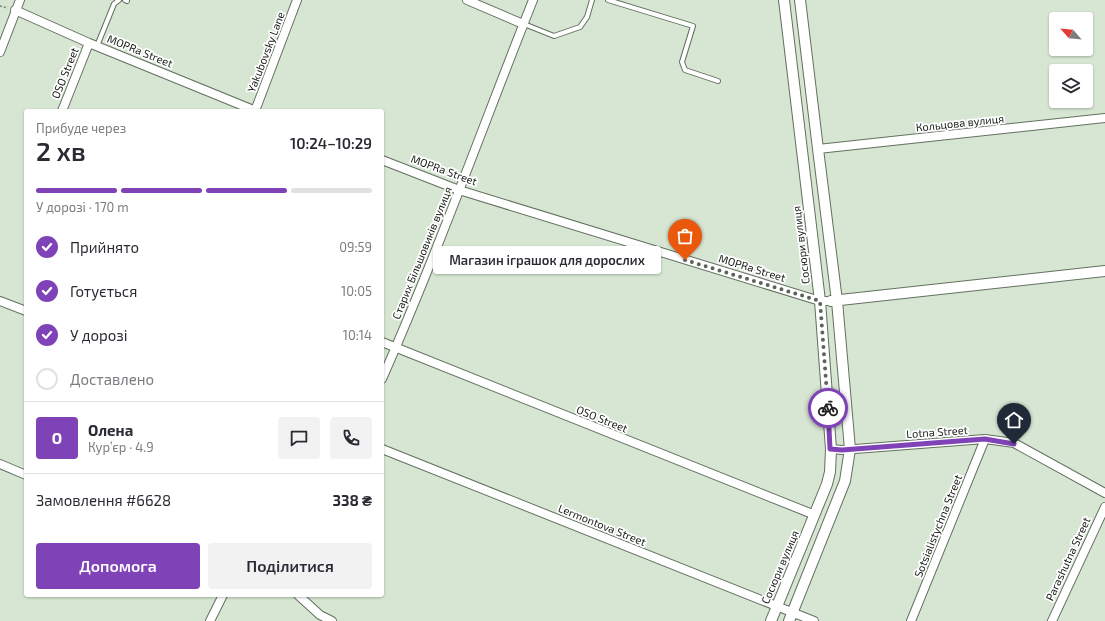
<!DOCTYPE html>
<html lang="uk">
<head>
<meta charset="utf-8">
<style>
	:root { --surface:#fff; --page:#f2f2f3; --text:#2b2b33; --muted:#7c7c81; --line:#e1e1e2; --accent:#7f42b7 }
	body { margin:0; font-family:"Exo 2",sans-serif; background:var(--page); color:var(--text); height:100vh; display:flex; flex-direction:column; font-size:15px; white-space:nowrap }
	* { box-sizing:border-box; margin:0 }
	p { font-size:13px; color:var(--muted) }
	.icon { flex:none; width:22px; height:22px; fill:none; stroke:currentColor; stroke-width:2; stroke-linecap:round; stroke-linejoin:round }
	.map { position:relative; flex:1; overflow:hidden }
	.panel { position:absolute; left:24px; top:109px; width:360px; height:488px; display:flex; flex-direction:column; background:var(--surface); border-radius:4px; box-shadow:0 1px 3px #0004 }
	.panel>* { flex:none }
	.needle { width:26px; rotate:297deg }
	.buttons { position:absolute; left:1049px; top:12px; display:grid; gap:8px }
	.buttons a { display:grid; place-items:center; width:44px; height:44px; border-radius:4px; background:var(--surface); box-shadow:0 1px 3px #0004; font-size:20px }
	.pin { position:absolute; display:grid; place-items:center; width:34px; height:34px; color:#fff; margin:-41px -17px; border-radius:50% 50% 50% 0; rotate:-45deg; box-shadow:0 0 4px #0007 }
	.pin .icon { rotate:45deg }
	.courier { position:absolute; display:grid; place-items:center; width:40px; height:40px; margin:-20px; border:3px solid #7f42b7; border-radius:50%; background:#fff; color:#222; box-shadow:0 1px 5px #0007 }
	.bubble { position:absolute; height:28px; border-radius:4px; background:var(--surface); box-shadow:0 1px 3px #0004; font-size:13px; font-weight:600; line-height:28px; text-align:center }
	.head em { font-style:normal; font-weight:600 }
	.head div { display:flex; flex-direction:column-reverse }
	.head { display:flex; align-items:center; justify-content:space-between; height:68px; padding:0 12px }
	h1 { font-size:26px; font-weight:600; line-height:30px }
	.bar { display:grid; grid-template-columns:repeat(4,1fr); gap:6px 4px; align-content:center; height:48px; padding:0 12px }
	.bar i { height:5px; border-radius:3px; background:var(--line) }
	.bar .selected { background:var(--accent) }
	.bar p { grid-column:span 4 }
	.line { display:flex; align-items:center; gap:10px; padding:0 12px; border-top:1px solid var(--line) }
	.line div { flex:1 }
	.round { display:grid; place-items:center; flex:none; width:42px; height:42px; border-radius:4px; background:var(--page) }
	ol { padding:0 12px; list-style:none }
	li { display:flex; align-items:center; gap:12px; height:44px }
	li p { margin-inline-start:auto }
	li .icon { padding:4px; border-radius:50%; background:var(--accent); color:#fff; stroke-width:4 }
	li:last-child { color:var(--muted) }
	li i { width:22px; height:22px; border:2px solid var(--line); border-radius:50% }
	.button { display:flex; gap:8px; margin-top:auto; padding:8px 12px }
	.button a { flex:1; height:46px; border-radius:4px; background:var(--accent); color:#fff; font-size:16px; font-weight:600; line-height:46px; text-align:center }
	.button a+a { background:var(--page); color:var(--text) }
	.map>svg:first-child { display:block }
</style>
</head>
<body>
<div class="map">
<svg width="1105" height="621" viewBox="0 0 1105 621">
	<rect width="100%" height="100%" fill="#d7e6d3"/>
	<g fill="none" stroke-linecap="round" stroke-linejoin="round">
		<g stroke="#63705f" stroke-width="6">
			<path id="service" d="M125 0 127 1
				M608 0 693 26 682 62 685 70 718 81
				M524 24 554 36 580 27 587 17 592 0
				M97 46 114 4 119 0
				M1009 443 1018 419"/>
		</g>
		<g stroke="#63705f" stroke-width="10">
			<path id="minor" d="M467 0 523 24
				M15 10 89 43 256 111
				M0 52 20 0
				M62 111 89 43
				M255 111 297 0
				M818 149 1105 118
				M382 160 459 190 820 301H826
				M0 301 26 311
				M382 342 815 515
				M382 379C437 254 483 126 533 0
				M382 449 814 621
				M831 449 842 450 985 439 1014 443 1105 493
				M0 464 26 475
				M298 595 320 615 332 621
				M210 621 223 595
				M911 621 985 439
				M1052 621 1105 507"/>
		</g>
		<g stroke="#63705f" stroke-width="12">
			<path id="tertiary" d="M831 301 1105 271
				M771 621 827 484 830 472 831 449 820 301 784 0
				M789 621 845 481 850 449 837 301 818 149 800 0"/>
		</g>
		<path stroke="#778174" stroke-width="1.5" stroke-dasharray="2 2" stroke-linecap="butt" d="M0 6 8 8"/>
		<use href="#service" stroke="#fff" stroke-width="4"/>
		<use href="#minor" stroke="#fff" stroke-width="8"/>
		<use href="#tertiary" stroke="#fff" stroke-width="10"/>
	</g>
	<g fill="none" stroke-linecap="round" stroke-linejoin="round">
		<path stroke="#5c6459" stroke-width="4" stroke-dasharray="0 7.2" d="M685 260 820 301 828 408"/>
		<path stroke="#7f42b7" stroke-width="5" d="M828 408 830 449 842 450 985 439 1014 444"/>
	</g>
	<g text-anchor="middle" stroke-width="3.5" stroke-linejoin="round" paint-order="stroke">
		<g font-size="11" fill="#191e17" stroke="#fff">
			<text transform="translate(140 51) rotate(22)" y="4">MOPRa Street</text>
			<text transform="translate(266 52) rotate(-69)" y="4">Yakubovsky Lane</text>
			<text transform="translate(65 73) rotate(-68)" y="4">OSO Street</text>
			<text transform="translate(960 123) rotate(-6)" y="4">Кольцова вулиця</text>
			<text transform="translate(444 170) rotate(20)" y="4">MOPRa Street</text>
			<text transform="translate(801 245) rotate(-97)" y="4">Сосюри вулиця</text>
			<text transform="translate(422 253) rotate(-68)" y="4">Старих Більшовиків вулиця</text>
			<text transform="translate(752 268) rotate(17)" y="4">MOPRa Street</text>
			<text transform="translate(602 419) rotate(22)" y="4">OSO Street</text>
			<text transform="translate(937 432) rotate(-4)" y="4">Lotna Street</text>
			<text transform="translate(602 525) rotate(22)" y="4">Lermontova Street</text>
			<text transform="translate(938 526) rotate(-68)" y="4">Sotsialistychna Street</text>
			<text transform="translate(1068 559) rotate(-65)" y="4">Parashutna Street</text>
			<text transform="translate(780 567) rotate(-67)" y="4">Сосюри вулиця</text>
		</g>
	</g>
</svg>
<div class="buttons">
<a><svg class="needle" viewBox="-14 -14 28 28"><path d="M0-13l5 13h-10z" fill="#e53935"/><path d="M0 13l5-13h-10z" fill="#7c7c81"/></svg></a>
<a><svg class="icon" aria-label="layers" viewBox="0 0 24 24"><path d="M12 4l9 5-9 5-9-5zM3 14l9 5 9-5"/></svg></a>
</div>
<div class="pin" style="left:685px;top:260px;background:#ea580c"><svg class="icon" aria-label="bag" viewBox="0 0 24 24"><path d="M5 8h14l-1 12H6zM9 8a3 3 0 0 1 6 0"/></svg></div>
<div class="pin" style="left:1014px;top:444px;background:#1f2937"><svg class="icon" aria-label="home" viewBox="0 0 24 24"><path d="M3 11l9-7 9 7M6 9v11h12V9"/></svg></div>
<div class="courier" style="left:828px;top:408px"><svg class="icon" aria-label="bike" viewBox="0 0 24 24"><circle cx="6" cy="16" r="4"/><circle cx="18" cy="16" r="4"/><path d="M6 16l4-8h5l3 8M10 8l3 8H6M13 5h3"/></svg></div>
<div class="bubble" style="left:433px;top:246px;width:228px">Магазин іграшок для дорослих</div>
<section class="panel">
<div class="head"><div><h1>2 хв</h1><p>Прибуде через</p></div><em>10:24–10:29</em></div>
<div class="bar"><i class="selected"></i><i class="selected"></i><i class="selected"></i><i></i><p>У дорозі · 170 m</p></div>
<ol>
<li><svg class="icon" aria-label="check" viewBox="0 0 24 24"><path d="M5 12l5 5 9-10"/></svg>Прийнято<p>09:59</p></li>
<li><svg class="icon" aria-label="check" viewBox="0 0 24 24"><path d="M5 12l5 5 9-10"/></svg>Готується<p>10:05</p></li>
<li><svg class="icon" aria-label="check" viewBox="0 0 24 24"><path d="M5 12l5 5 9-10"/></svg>У дорозі<p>10:14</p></li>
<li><i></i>Доставлено</li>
</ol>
<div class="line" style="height:72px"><b class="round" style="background:var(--accent);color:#fff">О</b><div><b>Олена</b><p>Кур’єр · 4.9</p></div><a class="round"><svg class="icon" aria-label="chat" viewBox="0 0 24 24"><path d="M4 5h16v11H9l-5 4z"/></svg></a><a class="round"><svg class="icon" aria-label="phone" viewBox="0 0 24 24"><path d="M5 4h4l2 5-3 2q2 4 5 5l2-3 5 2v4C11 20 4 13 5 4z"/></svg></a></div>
<div class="line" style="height:52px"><div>Замовлення #6628</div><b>338 ₴</b></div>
<div class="button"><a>Допомога</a><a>Поділитися</a></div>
</section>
</div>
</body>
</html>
